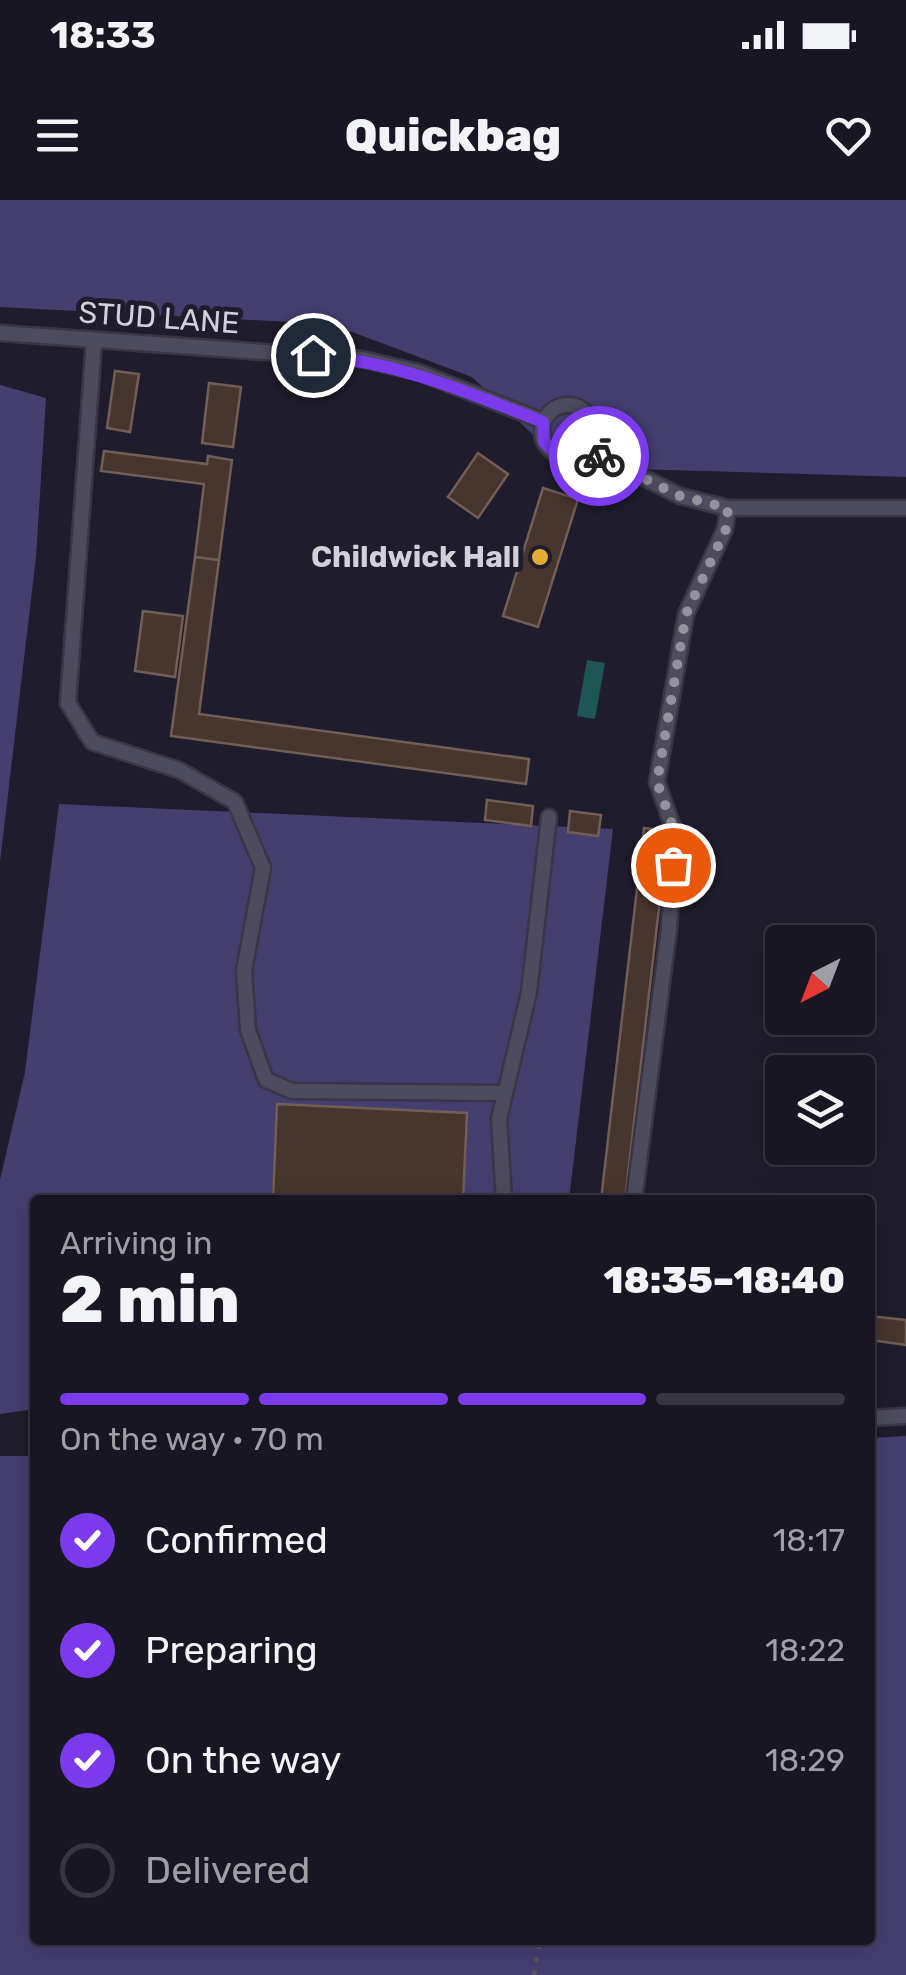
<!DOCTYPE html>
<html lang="en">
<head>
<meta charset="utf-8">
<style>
	:root { --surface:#171622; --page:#201f2a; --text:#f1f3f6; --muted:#9e9fa5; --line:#363540; --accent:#7c3aed }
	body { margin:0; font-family:Rubik,sans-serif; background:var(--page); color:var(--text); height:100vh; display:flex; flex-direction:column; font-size:38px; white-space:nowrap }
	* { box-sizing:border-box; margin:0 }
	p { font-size:32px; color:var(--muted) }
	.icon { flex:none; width:55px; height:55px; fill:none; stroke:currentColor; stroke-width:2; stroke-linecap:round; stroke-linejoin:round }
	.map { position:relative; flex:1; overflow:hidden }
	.sheet { position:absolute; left:30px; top:995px; width:845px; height:750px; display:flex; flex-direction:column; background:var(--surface); border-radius:10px; box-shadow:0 5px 25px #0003,0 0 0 2px var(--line) }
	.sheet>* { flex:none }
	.needle { width:65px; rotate:222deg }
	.fabs { position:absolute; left:765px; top:725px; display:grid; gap:20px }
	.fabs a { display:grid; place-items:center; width:110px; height:110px; border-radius:10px; background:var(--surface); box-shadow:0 5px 25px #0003,0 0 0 2px var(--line); font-size:50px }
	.pin { position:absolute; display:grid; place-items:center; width:85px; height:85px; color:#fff; margin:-42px; border:5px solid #fff; border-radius:50%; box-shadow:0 2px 10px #0007 }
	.courier { position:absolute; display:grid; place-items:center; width:100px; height:100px; margin:-50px; border:8px solid #7c3aed; border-radius:50%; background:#fff; color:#222; box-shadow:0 2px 12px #0007 }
	.overview em { font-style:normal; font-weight:800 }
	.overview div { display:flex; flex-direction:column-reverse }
	.overview { display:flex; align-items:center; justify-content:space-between; height:170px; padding:0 30px }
	h1 { font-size:65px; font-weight:800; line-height:75px }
	.bar { display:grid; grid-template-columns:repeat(4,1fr); gap:15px 10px; align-content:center; height:120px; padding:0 30px }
	.bar i { height:12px; border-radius:8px; background:var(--line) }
	.bar .active { background:var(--accent) }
	.bar p { grid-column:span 4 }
	ol { padding:0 30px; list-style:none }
	li { display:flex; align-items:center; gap:30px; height:110px }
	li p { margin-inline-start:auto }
	li .icon { padding:10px; border-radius:50%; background:var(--accent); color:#fff; stroke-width:4 }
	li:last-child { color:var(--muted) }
	li i { width:55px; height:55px; border:5px solid var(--line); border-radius:50% }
	.status { display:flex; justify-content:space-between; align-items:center; height:70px; padding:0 50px; background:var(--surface); direction:ltr }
	.status svg { height:28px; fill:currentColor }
	header { display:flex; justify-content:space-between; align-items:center; height:130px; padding:0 30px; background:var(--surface); font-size:45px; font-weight:800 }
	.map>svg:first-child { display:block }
</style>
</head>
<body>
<div class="status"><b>18:33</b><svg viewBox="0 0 49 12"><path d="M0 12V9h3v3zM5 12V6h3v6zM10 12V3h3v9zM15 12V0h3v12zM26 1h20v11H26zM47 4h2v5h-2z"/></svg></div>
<header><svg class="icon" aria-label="menu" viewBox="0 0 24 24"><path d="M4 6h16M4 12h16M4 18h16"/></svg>Quickbag<svg class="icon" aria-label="heart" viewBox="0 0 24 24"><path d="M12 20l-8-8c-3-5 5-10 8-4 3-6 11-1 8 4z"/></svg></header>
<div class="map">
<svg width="906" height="1775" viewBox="0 0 906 1775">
	<rect width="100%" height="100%" fill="#1f1d2d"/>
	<path fill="#453f70" d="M0 0H906V277L567 267 472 177 331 124 0 107Z
		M0 185 46 198 36 357 0 662Z
		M59 604 613 629 569 1000H35V1209L0 1214V980L25 872Z
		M906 1236V1775H0V1256H35V1740H870V1238Z"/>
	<path fill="#1c5657" d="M587 460 605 463 595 519 577 516Z"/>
	<path fill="#48362e" stroke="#725e55" stroke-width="2.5" d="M115 171 139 174 130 232 107 228Z
		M209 183 241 187 233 247 202 243Z
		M104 251 207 264 208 256 232 260 219 360 195 357 204 284 101 271Z
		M478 253 508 274 478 318 448 297Z
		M543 288 578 299 538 427 503 416Z
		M195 357 219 360 199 514 529 559 526 584 171 536Z
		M143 411 183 416 175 477 135 471Z
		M487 600 533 606 531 626 485 620Z
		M570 611 601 615 598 636 568 632Z
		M644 628 668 631 625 1000H601Z
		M277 904 467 913 463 1000H273Z
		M870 1116 906 1120V1145L870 1140Z"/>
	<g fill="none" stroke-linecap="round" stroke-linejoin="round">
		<g stroke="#393745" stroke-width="19">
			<path id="lane" d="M0 133 362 159 418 172 543 221
				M94 141 68 503 92 542 179 570 235 602 263 668 244 770 248 830 266 880 292 891 503 893
				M542 231a26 26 0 1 1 52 0a26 26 0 1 1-52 0Z
				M587 249 680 296 728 308H906
				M504 1000 499 919 529 792 549 617
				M634 1000 669 728 675 633 657 582 686 414 725 329 728 308
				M870 1218 906 1216"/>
		</g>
		<path stroke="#555362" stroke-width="5" stroke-dasharray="5 8" stroke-linecap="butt" d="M534 1775 540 1740"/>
		<use href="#lane" stroke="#4d4c5e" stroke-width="14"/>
	</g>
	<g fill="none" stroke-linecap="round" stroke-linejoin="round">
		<path stroke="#93929e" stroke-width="10" stroke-dasharray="0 18" d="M599 256 680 296 728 308 726 329 686 414 657 582 675 633 673 665"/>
		<path stroke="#7c3aed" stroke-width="12" d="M313 155C397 162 465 191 543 222L544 242 558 256 578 255 587 250 599 256"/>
	</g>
	<circle fill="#e4ad35" stroke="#1f1d2d" stroke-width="4" cx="540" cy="357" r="10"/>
	<g text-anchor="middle" stroke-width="10" stroke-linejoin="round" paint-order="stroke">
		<g font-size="30" fill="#d1d1db" stroke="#1f1d2d">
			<text transform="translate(159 118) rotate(4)" y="10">STUD LANE</text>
		</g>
		<g font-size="30" font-weight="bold" fill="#d1d1db" stroke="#1f1d2d" text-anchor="end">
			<text x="520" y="367">Childwick Hall</text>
		</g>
	</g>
</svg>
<div class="fabs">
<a><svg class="needle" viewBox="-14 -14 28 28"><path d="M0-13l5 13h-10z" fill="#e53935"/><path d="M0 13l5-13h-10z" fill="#9e9fa5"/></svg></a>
<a><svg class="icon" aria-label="layers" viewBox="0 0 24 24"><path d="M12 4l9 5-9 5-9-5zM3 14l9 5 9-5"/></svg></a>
</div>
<div class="pin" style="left:673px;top:665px;background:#ea580c"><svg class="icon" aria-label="bag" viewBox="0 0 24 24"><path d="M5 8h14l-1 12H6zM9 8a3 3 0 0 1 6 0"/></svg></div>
<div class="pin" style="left:313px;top:155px;background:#1f2937"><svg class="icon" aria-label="home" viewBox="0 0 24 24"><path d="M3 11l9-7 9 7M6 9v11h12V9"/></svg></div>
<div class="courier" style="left:599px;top:256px"><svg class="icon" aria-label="bike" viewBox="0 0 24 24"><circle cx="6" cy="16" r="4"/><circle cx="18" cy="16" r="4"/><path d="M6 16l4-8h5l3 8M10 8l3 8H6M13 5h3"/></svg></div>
<section class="sheet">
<div class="overview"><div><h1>2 min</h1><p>Arriving in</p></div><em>18:35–18:40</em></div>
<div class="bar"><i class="active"></i><i class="active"></i><i class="active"></i><i></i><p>On the way · 70 m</p></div>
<ol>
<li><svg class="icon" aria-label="check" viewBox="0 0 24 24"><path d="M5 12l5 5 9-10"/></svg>Confirmed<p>18:17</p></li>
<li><svg class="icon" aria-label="check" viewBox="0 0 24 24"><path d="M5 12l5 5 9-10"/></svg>Preparing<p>18:22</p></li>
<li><svg class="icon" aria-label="check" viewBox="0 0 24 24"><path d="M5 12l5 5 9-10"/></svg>On the way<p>18:29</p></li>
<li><i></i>Delivered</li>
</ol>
</section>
</div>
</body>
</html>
